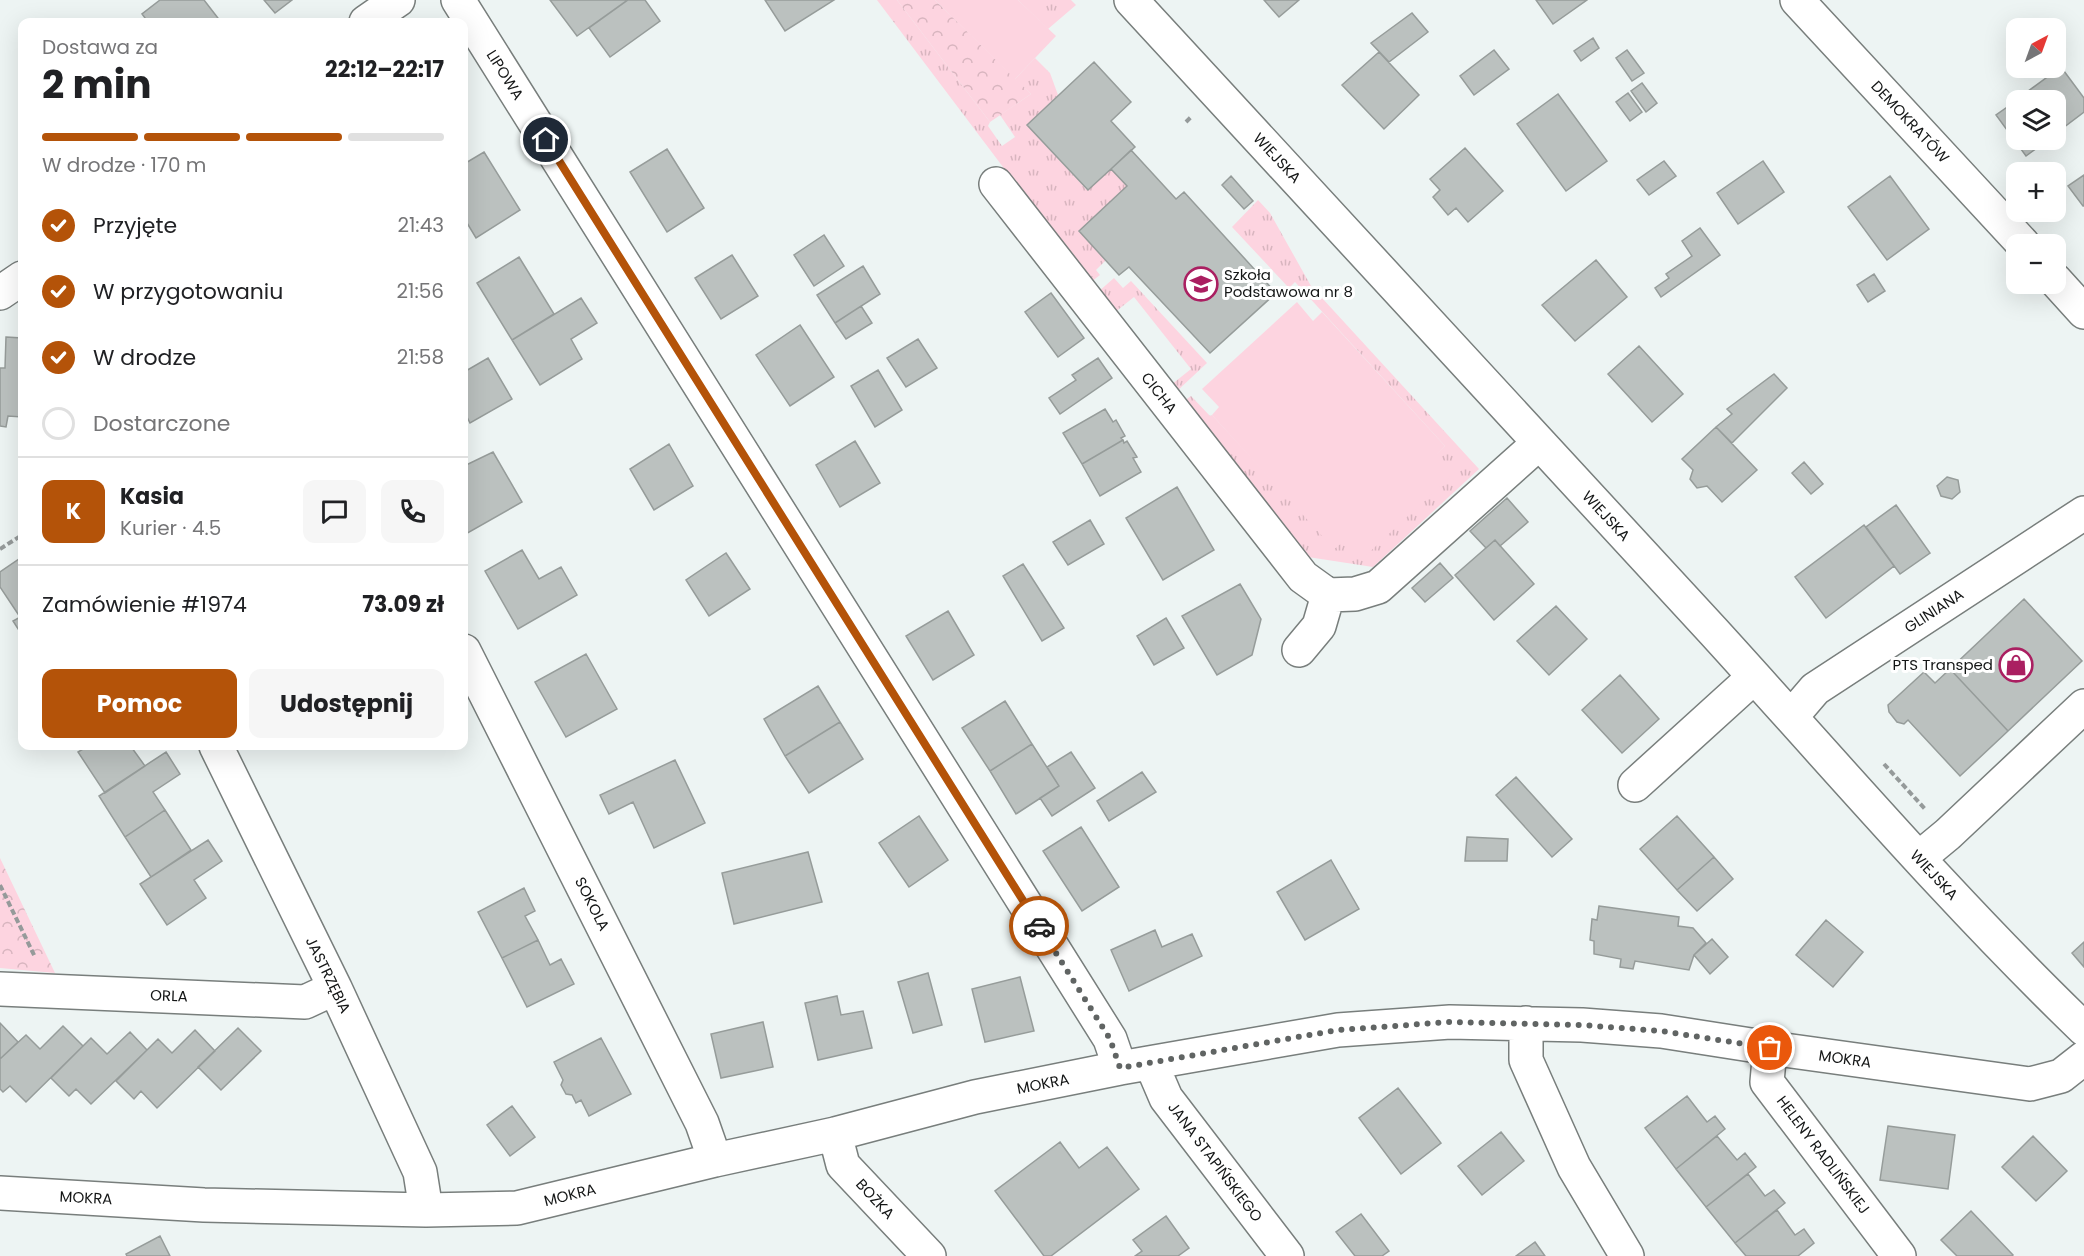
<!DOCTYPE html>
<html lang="pl">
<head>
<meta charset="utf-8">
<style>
	:root { --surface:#fff; --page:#f6f6f6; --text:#202124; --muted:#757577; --line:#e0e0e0; --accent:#b45309 }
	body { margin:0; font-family:Poppins,sans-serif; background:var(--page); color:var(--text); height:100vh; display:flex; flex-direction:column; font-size:22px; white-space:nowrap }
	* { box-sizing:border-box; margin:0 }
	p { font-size:20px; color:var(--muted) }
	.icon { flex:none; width:33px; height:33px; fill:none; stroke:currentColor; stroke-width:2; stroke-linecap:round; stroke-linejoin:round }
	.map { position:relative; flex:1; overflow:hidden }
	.details { position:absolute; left:18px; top:18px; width:450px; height:732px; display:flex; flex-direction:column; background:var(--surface); border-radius:12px; box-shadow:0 6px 24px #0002 }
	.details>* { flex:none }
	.needle { width:39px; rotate:41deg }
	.controls { position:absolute; left:2006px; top:18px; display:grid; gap:12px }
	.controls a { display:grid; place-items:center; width:60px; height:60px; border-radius:12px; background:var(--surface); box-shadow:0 6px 24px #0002; font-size:30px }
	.pin { position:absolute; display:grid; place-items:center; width:51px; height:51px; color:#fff; margin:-26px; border:3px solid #fff; border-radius:50%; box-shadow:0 2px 6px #0007 }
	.courier { position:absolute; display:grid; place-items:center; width:60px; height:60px; margin:-30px; border:4px solid #b45309; border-radius:50%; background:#fff; color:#222; box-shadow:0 2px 8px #0007 }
	.summary em { font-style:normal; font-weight:700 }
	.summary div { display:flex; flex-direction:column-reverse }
	.summary { display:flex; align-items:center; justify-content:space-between; height:102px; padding:0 24px }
	h1 { font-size:39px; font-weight:700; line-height:45px }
	.bar { display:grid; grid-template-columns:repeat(4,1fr); gap:9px 6px; align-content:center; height:72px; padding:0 24px }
	.bar i { height:8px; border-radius:4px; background:var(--line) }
	.bar .selected { background:var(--accent) }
	.bar p { grid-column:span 4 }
	.line { display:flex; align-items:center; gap:15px; padding:0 24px; border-top:2px solid var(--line) }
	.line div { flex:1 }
	.round { display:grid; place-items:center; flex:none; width:63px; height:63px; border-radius:12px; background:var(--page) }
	ol { padding:0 24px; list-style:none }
	li { display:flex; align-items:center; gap:18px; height:66px }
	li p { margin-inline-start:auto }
	li .icon { padding:6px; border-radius:50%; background:var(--accent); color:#fff; stroke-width:4 }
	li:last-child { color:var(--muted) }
	li i { width:33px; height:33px; border:3px solid var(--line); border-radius:50% }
	.primary-button { display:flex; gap:12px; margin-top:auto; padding:12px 24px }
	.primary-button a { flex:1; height:69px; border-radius:12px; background:var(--accent); color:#fff; font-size:24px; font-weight:700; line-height:69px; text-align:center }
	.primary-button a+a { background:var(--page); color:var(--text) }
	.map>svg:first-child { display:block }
</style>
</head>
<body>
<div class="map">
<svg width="2084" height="1256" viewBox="0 0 2084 1256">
	<defs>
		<pattern id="grass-tufts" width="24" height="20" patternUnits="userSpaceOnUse" patternTransform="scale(1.5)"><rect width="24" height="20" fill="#fdd4e0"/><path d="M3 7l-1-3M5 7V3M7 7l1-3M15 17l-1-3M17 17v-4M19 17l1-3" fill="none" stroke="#d8b5bf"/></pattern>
		<pattern id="park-crowns" width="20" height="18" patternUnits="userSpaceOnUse" patternTransform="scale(1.5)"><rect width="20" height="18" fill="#fdd4e0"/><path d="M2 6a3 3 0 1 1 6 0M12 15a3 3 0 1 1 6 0" fill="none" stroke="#d8b5bf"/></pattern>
	</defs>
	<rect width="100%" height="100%" fill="#edf4f3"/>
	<path fill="url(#grass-tufts)" d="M877 0H897L990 122 988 126 1002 146 1015 137 1000 115 1031 94 1015 79 1035 58 1050 73 1058 95 1027 125 1087 190 1111 169 1127 186 1106 260 1096 270 1100 275 1091 282 1088 276 1006 171Z
		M1018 0H1071L1076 5 1048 29Z
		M1258 200 1270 213 1311 286 1479 469 1373 567 1308 557 1184 401 1191 396 1210 416 1212 415 1335 548 1445 446 1295 282 1289 288 1232 227Z
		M1114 278 1123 288 1131 281 1207 363 1176 392 1171 385 1191 369 1134 297 1114 313 1098 292Z"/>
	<path fill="url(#park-crowns)" d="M897 0H935L1031 94 990 122Z
		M0 858 55 973 0 968Z"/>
	<path fill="#fdd4e0" d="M935 0H1018L1056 36 1015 79Z
		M1297 302 1313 321 1322 312 1445 446 1437 454 1455 472 1360 561 1343 542 1334 549 1212 415 1219 407 1202 389Z"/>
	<path fill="#bbc1bf" stroke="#969c9a" stroke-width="1.5" d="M160 0H204L221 22H148L142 14Z
		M264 0H292L275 13Z
		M550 0H625L626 1 577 36Z
		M628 0H645L660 21 610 57 589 28Z
		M765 0H834L785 31Z
		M1264 0H1299L1279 17Z
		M1536 0H1587L1553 24Z
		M1412 13 1428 32 1389 62 1371 43Z
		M1593 38 1599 48 1581 61 1574 51Z
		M1494 50 1509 69 1474 95 1460 76Z
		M1627 50 1644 73 1632 81 1616 58Z
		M1379 52 1419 95 1384 129 1342 85Z
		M1094 62 1131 102 1111 121 1135 147 1088 190 1027 125Z
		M2061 67 2084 98V112L2055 134V100H2016Z
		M1642 83 1657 103 1646 112 1631 91Z
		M1628 93 1642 112 1630 121 1616 102Z
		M1558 94 1607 161 1566 191 1517 124Z
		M2016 101V140H2048L2026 156 1996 115Z
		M1465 148 1503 191 1468 222 1456 208 1448 215 1433 197 1440 190 1430 179Z
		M667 149 704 208 667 232 630 172Z
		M1131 150 1176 199 1184 192 1276 293 1210 353 1129 267 1119 275 1079 231 1127 186 1111 169Z
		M484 152 520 210 476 238 464 218V164Z
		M1664 161 1676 176 1649 195 1637 180Z
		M1763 161 1784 192 1738 224 1717 193Z
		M2084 175V206H2083L2068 186Z
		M1231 176 1253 201 1244 209 1222 185Z
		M1890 176 1929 229 1887 260 1848 207Z
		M1700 228 1720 255 1661 297 1655 288 1669 278 1666 274 1692 256 1682 241Z
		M824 235 844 266 814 286 794 255Z
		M732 255 758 296 721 319 695 278Z
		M519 257 554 314 512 340 477 283Z
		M1596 260 1627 297 1575 341 1542 305Z
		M863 266 880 294 835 323 817 295Z
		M1874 274 1885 291 1868 302 1857 285Z
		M1051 293 1084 338 1058 357 1025 312Z
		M581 298 597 323 571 339 582 359 540 385 512 340Z
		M861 306 872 323 846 339 835 323Z
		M800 325 834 377 790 406 756 355Z
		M6 337 22 338V417L8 416 6 427 0 426V368H5Z
		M918 339 937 368 906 387 887 358Z
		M1639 346 1683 394 1652 422 1608 374Z
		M488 358 512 399 470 423 464 411V372Z
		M1098 358 1112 378 1060 414 1049 398 1076 380 1072 375Z
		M878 370 902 410 875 427 851 386Z
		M1774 374 1787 388 1732 443 1716 427 1732 414 1727 409Z
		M1105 409 1113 422 1116 420 1125 436 1121 438 1123 440 1082 464 1063 433Z
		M1716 427 1757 470 1722 502 1707 486 1697 488 1690 479 1693 470 1682 459Z
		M1123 440 1124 443 1127 441 1137 457 1133 458 1141 472 1100 496 1082 464Z
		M855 441 880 483 840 507 816 465Z
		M669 444 693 486 654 510 630 469Z
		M493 452 522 502 464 535V466Z
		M1804 462 1823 484 1811 494 1792 473Z
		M1947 477 1958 480 1960 492 1952 499 1941 496 1937 486Z
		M1177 487 1214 550 1163 580 1126 518Z
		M1507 498 1528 522 1500 546 1495 540 1486 548 1470 531Z
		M1896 505 1930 553 1900 574 1866 527Z
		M1090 520 1104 544 1068 565 1053 542Z
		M1864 525 1894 566 1826 618 1795 577Z
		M1495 540 1534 584 1494 620 1455 575Z
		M522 550 539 579 561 567 577 595 518 629 485 571Z
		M726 553 750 589 709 616 686 580Z
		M22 557V616L20 617 0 587V572Z
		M1440 563 1453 578 1425 602 1412 588Z
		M1023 564 1064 628 1042 641 1003 576Z
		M1240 584 1261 619 1252 655 1217 675 1182 616Z
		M2024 599 2082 661 2008 731 1950 669Z
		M1556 606 1587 639 1549 675 1517 641Z
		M948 611 974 655 933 680 906 636Z
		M22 616V635L13 621Z
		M1166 618 1184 648 1154 665 1137 636Z
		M586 654 617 709 566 737 535 682Z
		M1950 669 2008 731 1960 776 1908 720 1904 724 1897 722 1889 712 1888 705 1924 672 1935 683Z
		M1620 675 1659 719 1622 753 1582 710Z
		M818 686 840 722 785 756 764 719Z
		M1005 701 1032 744 990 771 962 728Z
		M840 722 863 759 809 793 785 756Z
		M1032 744 1059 786 1016 814 990 771Z
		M88 746H137L132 748 145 766 105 793 78 752Z
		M166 752 180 774 153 792 165 810 125 837 99 796Z
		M1071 752 1095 788 1052 816 1040 798 1059 786 1047 767Z
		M675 760 705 823 654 848 633 802 609 814 600 795Z
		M1142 772 1156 792 1109 821 1097 801Z
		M1516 777 1572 839 1552 857 1496 795Z
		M165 810 191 850 151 877 125 837Z
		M919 816 948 860 909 887 879 843Z
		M1677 816 1714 857 1677 890 1640 849Z
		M1081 827 1119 887 1082 911 1043 851Z
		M1467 837 1508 839 1507 861H1465Z
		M208 840 222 861 194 880 206 898 167 925 140 884Z
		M808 852 822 902 734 924 722 873Z
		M1714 857 1733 879 1697 911 1677 890Z
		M1331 860 1359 909 1305 940 1277 892Z
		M524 888 535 911 525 916 538 940 502 958 478 912Z
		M1599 906 1679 917 1678 926 1693 928 1706 943 1694 955 1689 970 1635 961 1633 969 1620 967 1621 959 1594 954V941L1590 940 1592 919 1597 920Z
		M1826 920 1863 952 1833 987 1796 955Z
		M1155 930 1162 947 1192 934 1202 956 1129 991 1111 950Z
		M1712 939 1728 957 1710 974 1694 955Z
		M538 940 550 965 561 959 574 984 527 1007 502 958Z
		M2084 942V967L2072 953Z
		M928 973 942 1025 913 1033 898 982Z
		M1020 977 1034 1031 985 1042 972 989Z
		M837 996 841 1015 863 1011 872 1048 818 1060 805 1003Z
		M763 1022 773 1067 721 1078 711 1034Z
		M0 1023 18 1042 0 1059Z
		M63 1026 83 1046 26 1102 10 1086 3 1092 0 1089V1059L26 1035 40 1049Z
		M238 1028 261 1051 221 1090 198 1067Z
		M195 1030 215 1051 157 1108 141 1091 134 1099 116 1081 158 1039 172 1053Z
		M130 1032 147 1050 91 1104 76 1089 69 1096 51 1078 91 1038 107 1054Z
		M601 1038 631 1094 589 1116 581 1100 576 1103 572 1095 566 1094 561 1085 563 1080 554 1062Z
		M1398 1088 1441 1143 1401 1174 1359 1118Z
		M1687 1096 1707 1122 1715 1116 1725 1129 1676 1169 1645 1128Z
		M512 1106 535 1137 510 1156 487 1125Z
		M1888 1126 1955 1135 1948 1189 1880 1180Z
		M1501 1132 1524 1161 1482 1195 1458 1166Z
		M1717 1136 1737 1160 1745 1153 1756 1167 1706 1207 1676 1169Z
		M2033 1136 2067 1171 2036 1201 2002 1167Z
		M1060 1142 1079 1168 1107 1147 1139 1189 1051 1256H1044L995 1191Z
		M1748 1174 1765 1196 1774 1190 1785 1203 1735 1243 1706 1207Z
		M1777 1210 1795 1235 1804 1229 1814 1243 1798 1256H1746L1735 1243Z
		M1971 1211 2013 1255 2012 1256H1957L1941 1240Z
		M1361 1214 1389 1251 1382 1256H1355L1336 1232Z
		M1166 1216 1189 1248 1178 1256H1135L1142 1251 1133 1240Z
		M160 1236 170 1256H127L126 1254Z
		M1535 1242 1545 1256H1516Z"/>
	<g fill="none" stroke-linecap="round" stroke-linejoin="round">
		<g stroke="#787e7c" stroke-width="36">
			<path id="minor" d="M458 0 1110 1039 1120 1068
				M1131 0C1326 210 1520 421 1714 632 1836 766 1954 904 2084 1029
				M1797 0 2023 244
				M366 22 398 0
				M996 184 1303 577 1328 595 1355 594 1378 587 1539 443
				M2055 280 2084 312
				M0 293 22 278
				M1299 650 1319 626 1328 595
				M464 651 702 1123 715 1160
				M1791 717 1815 689 2084 513
				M216 746 335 988 420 1172 426 1210
				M1635 785 1754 677
				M1919 858 1948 834 2084 706
				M0 989 305 1002 335 988
				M1526 1023V1060L1574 1167 1627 1256
				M1770 1048 1767 1082 1899 1256
				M1151 1063 1166 1098 1287 1256
				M835 1134 843 1165 929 1256
				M0 1193 204 1205 426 1210 517 1208 715 1160 835 1134 975 1097 1120 1068 1338 1030 1450 1022 1582 1025 1661 1031 1770 1048 2030 1084 2061 1076 2084 1058"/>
		</g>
		<path stroke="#959a9a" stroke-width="4" stroke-dasharray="6 3" stroke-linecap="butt" d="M1186 122 1191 117
			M0 549 22 535
			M1884 764 1925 809
			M0 885 35 957"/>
		<use href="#minor" stroke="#fff" stroke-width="33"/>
	</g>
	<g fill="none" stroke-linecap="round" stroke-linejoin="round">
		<path stroke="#606463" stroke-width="6" stroke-dasharray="0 10.8" d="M1039 926 1110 1039 1120 1068 1338 1030 1450 1022 1582 1025 1661 1031 1770 1048"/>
		<path stroke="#b45309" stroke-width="8" d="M546 140 1039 926"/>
	</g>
	<defs>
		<g id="school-ring" transform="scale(1.725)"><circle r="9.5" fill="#fff" stroke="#aa1f61" stroke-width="1.5"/><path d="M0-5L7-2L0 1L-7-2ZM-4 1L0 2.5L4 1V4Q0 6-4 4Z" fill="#aa1f61"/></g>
		<g id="shop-ring" transform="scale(1.725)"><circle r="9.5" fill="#fff" stroke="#aa1f61" stroke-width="1.5"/><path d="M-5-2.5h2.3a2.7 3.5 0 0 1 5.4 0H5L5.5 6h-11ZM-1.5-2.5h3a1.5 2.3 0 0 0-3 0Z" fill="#aa1f61"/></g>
	</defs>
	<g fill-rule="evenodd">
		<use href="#school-ring" x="1201" y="284"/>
		<use href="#shop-ring" x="2016" y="665"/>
	</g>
	<g text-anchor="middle" stroke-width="6" stroke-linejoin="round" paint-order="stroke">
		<g font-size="15" fill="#141616" stroke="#fff">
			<text transform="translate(505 75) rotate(58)" y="5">LIPOWA</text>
			<text transform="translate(1910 122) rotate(47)" y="5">DEMOKRATÓW</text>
			<text transform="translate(1277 158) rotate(47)" y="5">WIEJSKA</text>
			<text transform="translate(1159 393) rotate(52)" y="5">CICHA</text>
			<text transform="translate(1606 516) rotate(47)" y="5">WIEJSKA</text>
			<text transform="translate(1934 611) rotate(-33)" y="5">GLINIANA</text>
			<text transform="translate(1934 875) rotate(47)" y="5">WIEJSKA</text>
			<text transform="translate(592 904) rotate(63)" y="5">SOKOLA</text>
			<text transform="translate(328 975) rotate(64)" y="5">JASTRZĘBIA</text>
			<text transform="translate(169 996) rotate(2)" y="5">ORLA</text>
			<text transform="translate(1845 1059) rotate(8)" y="5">MOKRA</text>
			<text transform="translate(1043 1084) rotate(-11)" y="5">MOKRA</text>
			<text transform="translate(1823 1155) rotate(53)" y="5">HELENY RADLIŃSKIEJ</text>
			<text transform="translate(1215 1162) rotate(53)" y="5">JANA STAPIŃSKIEGO</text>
			<text transform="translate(570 1195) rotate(-14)" y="5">MOKRA</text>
			<text transform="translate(86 1198) rotate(3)" y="5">MOKRA</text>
			<text transform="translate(875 1199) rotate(47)" y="5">BOŻKA</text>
		</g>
		<g font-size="15" fill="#141616" stroke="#fff" text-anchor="start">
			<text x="1224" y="280">Szkoła<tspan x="1224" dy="17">Podstawowa nr 8</tspan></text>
			<text x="1993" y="670" text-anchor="end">PTS Transped</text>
		</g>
	</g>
</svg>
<div class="controls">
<a><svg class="needle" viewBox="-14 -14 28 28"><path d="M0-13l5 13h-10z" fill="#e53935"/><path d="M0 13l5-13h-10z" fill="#757577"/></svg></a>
<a><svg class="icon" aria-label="layers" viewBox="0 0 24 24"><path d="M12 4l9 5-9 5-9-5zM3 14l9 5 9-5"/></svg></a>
<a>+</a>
<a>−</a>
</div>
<div class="pin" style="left:1770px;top:1048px;background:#ea580c"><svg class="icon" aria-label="bag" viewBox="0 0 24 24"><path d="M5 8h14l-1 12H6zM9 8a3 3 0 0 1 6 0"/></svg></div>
<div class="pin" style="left:546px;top:140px;background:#1f2937"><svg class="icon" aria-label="home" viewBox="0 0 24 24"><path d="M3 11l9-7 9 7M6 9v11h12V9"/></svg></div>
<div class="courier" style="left:1039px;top:926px"><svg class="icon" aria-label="car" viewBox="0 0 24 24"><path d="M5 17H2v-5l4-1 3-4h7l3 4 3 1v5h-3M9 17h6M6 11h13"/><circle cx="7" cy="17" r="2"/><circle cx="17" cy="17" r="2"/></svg></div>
<section class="details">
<div class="summary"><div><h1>2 min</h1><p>Dostawa za</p></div><em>22:12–22:17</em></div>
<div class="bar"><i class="selected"></i><i class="selected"></i><i class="selected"></i><i></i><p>W drodze · 170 m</p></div>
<ol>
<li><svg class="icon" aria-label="check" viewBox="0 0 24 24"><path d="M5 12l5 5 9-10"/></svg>Przyjęte<p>21:43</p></li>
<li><svg class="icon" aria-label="check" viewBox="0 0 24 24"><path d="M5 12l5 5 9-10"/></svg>W przygotowaniu<p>21:56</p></li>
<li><svg class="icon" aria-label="check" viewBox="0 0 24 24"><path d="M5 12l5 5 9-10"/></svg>W drodze<p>21:58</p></li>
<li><i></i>Dostarczone</li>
</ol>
<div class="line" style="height:108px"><b class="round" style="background:var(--accent);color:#fff">K</b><div><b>Kasia</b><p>Kurier · 4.5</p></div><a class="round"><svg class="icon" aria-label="chat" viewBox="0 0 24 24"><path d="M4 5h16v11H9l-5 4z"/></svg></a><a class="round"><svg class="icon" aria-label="phone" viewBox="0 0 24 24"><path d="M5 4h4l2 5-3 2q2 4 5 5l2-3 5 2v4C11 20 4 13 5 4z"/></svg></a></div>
<div class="line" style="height:78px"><div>Zamówienie #1974</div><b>73.09 zł</b></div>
<div class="primary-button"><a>Pomoc</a><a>Udostępnij</a></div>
</section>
</div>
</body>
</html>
